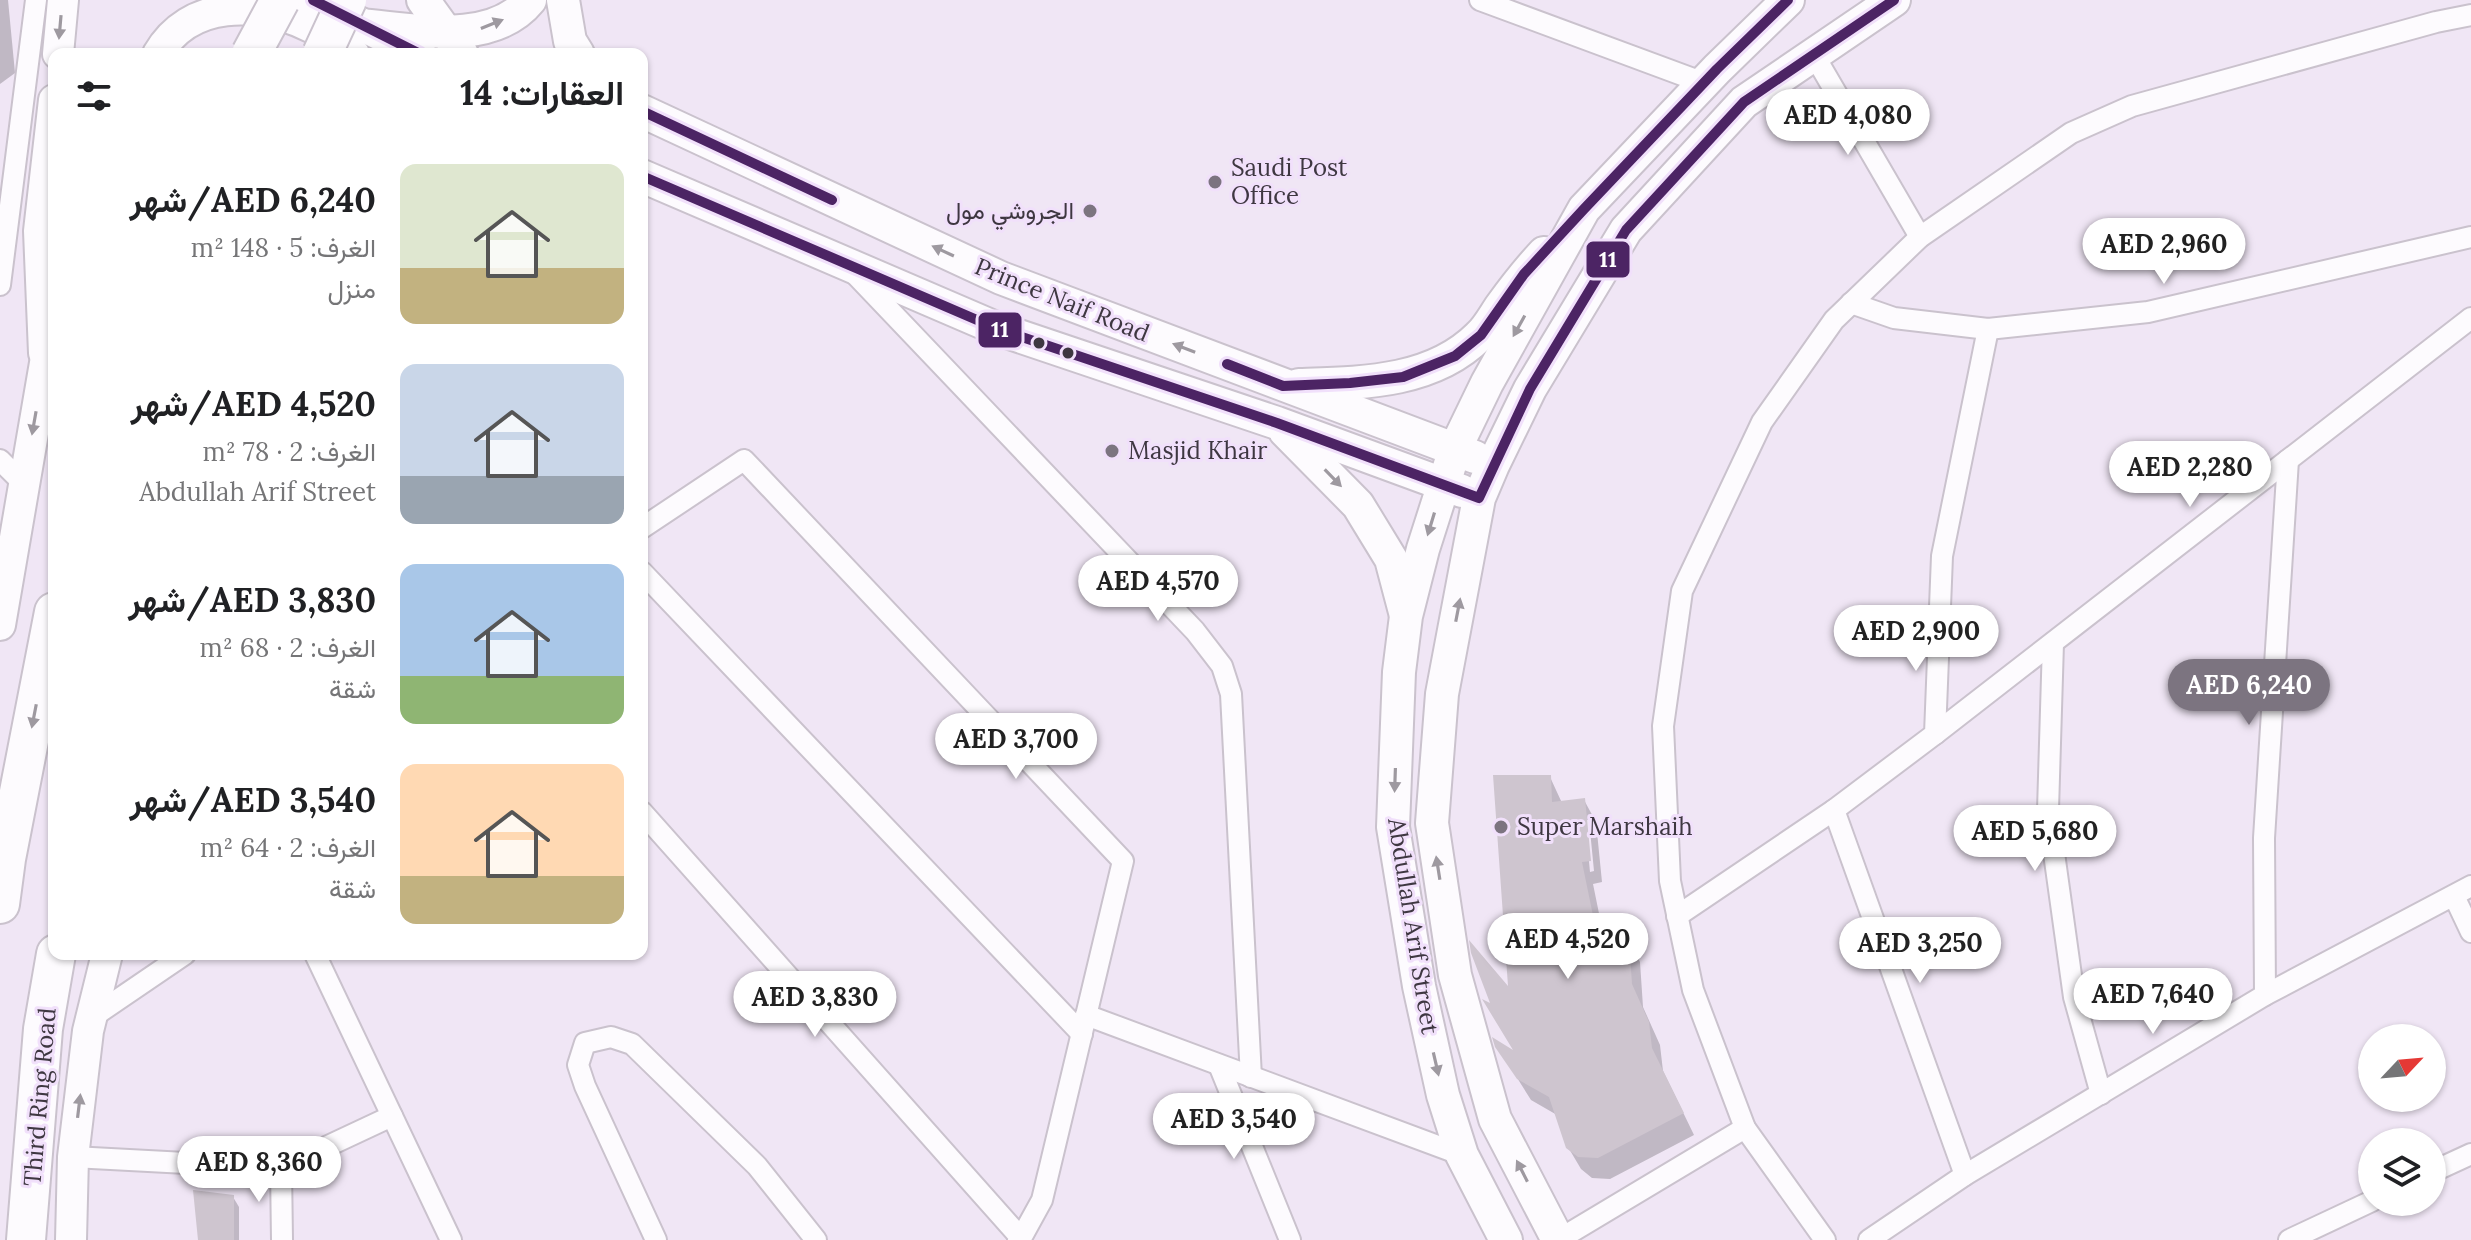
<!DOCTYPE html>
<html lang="ar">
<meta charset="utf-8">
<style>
:root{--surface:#fff;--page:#f6f6f6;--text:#202124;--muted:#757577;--accent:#7c7480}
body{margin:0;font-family:Lora,Vazirmatn,serif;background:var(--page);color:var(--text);direction:rtl;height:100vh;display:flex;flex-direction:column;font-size:30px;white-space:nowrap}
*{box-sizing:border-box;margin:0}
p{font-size:26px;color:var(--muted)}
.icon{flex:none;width:44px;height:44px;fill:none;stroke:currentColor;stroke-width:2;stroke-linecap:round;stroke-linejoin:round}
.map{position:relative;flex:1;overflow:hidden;direction:ltr}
.sheet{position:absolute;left:48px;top:48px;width:600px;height:912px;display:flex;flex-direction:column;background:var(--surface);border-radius:16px;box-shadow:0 2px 6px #0004;direction:rtl}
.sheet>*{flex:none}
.needle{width:52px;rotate:64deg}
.buttons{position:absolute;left:2358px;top:1024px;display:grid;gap:16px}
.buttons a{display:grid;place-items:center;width:88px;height:88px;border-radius:50%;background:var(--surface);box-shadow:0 2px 6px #0004;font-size:40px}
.price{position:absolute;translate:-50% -68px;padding:0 18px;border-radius:28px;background:#fff;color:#222;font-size:26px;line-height:52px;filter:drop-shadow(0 2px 4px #0008)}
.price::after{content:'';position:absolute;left:50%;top:48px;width:24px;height:18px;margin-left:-12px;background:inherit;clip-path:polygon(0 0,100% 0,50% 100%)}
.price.current{background:var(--accent);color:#fff}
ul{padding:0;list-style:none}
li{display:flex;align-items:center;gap:24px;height:200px;padding:0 24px}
li span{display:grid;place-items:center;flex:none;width:224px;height:160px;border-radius:16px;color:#555}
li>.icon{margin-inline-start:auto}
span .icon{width:96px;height:96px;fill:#fffc;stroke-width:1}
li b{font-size:34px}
h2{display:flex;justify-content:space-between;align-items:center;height:96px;padding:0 24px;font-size:34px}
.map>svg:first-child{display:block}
</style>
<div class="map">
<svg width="2471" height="1240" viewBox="0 0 2471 1240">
<rect width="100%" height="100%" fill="#f0e6f5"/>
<!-- shadow -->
<g fill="#0003" fill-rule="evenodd">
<polygon points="0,0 8,0 15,73 0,84"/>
<path d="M 1550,777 L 1562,803 L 1584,800 L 1596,822 L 1602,882 L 1593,884 L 1604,938 L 1628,940 L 1640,962 L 1643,1007 L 1660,1045 L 1663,1071 L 1694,1135 L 1610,1179 L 1592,1178 L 1581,1169 L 1568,1147 L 1557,1115 L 1531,1100 L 1497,1046 L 1518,1056 L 1511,992 ZM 1585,820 L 1589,820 L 1594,871 L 1590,872 Z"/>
<polygon points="233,1197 239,1207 239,1240 200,1240"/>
</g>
<!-- building -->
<g fill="#cec5cf">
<polygon points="1493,775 1551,775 1552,802 1585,798 1591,861 1582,862 1597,935 1629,938 1632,984 1649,1022 1652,1048 1684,1113 1598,1158 1578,1157 1566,1148 1549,1097 1517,1079 1495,1047 1492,1037 1513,1050 1482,999 1490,1003 1471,953 1469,940 1508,986"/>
<polygon points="193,1190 234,1195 234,1240 198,1240"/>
</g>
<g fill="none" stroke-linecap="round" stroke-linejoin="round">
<defs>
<g id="street">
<polyline points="1480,0 1704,83"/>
<polyline points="1814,55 1920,237"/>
<polyline points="856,275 1195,631 1222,666 1231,694 1251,1077"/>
<polyline points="0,285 36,0"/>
<polyline points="1851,303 1894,318 1988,329 2148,312 2471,237"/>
<polyline points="0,460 23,483"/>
<polyline points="642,528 744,460 1123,861 1042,1200 1020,1240"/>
<polyline points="642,572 1082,1034"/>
<polyline points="2053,643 2048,810 2074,997 2101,1094"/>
<polyline points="1935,734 2471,318"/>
<polyline points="1834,810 1965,1175"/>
<polyline points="642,812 1020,1237 1018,1240"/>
<polyline points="2454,896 2471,932"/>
<polyline points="1677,916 1834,810 1935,734 1942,556 1988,329"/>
<polyline points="315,954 451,1240"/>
<polyline points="2265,995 2264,838 2288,460"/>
<polyline points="1086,1015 1462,1155"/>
<polyline points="91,1018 185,954"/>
<polyline points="1219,1065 1290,1240"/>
<polyline points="73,1157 281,1168 392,1116"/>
<polyline points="281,1168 282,1240"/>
<polyline points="2432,1172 2471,1154"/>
<polyline points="656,1240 585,1086 578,1065 585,1043 611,1037 632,1044 757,1166 816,1240"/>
<polyline points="1558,1240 1745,1128"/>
<polyline points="1825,1240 1745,1128 1693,990 1670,881 1663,726 1682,591 1762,422 1834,320 1920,237 2071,133 2132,106 2436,22 2471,15"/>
<polyline points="1869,1240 1965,1175 2265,995 2471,886"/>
<polyline points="2289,1240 2372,1201"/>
</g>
<g id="secondary">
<polyline points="58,54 63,0"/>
<path d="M 158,54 C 189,0 257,0 313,28 C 327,36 343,42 354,54"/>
<polyline points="44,353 39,231 54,100"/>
<polyline points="0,625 45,363 54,331"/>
<polyline points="71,1240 73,1157 88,1031 107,954"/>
</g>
<g id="primary">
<polyline points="313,0 420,54"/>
<polyline points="423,0 462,54"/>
<polyline points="563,0 570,41 578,54"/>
<path d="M 360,25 C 412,29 492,47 530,0"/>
<polyline points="642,111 1001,278 1475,457"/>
<polyline points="642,176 998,329 1277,423 1462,491"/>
<path d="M 1299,385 C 1361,383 1432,383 1479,336 C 1488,328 1494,316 1501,306 C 1514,288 1528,270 1544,253"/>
<polyline points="1285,431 1358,505 1391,559 1405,612"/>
<polyline points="1506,1240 1462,1155 1443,1095 1419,986 1393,827 1399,672 1406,616 1423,549 1455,449 1487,383 1584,209 1717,69 1788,0"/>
<polyline points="1558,1240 1495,1119 1455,975 1432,823 1442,694 1479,498 1493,465 1530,389 1626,230 1744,102 1894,0"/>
</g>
<g id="highway">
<polyline points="0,904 6,859 54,612"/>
<polyline points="26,1240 43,1029 56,954"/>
</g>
</defs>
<!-- street casing -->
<use href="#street" stroke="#cac2cd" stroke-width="24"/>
<!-- secondary casing -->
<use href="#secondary" stroke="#cac2cd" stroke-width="34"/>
<!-- primary casing -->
<use href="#primary" stroke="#cac2cd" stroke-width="36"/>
<!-- highway casing -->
<use href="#highway" stroke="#cac2cd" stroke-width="42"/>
<!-- street -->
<use href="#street" stroke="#fdfbfe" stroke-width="20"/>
<!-- secondary -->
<use href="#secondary" stroke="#fdfbfe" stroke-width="30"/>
<!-- primary -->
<use href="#primary" stroke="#fdfbfe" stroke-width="32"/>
<!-- highway -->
<use href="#highway" stroke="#fdfbfe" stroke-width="38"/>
<defs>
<g id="highway-bridge">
<polyline points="251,54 280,0"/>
<polyline points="322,54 347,0"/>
</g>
</defs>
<!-- highway-bridge casing -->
<use href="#highway-bridge" stroke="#cac2cd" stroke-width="42" stroke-linecap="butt"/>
<!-- highway-bridge -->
<use href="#highway-bridge" stroke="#fdfbfe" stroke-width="38"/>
<defs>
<g id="bus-1">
<polyline points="313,0 420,54"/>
<polyline points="642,111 832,200"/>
<polyline points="642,176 998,329 1277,423 1479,498 1530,389 1626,230 1744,102 1894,0"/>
<polyline points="1227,364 1283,386 1350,383 1403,377 1455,356 1481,335 1524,274 1584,209 1717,69 1788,0"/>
</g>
</defs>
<!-- bus-1 casing -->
<use href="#bus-1" stroke="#f1e0fb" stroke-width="16"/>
<!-- bus-1 -->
<use href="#bus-1" stroke="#4c2464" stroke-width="10"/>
</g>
<!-- one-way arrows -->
<defs><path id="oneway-solid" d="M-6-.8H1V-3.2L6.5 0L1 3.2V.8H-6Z" transform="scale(2)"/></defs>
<g fill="#9e99a0">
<use href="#oneway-solid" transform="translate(492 24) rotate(-22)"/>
<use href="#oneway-solid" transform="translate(60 27) rotate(95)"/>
<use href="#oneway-solid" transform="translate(943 251) rotate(-155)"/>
<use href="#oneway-solid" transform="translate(1519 326) rotate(119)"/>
<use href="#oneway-solid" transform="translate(1184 348) rotate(-159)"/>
<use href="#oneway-solid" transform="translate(34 423) rotate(100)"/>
<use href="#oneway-solid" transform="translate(1333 478) rotate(46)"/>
<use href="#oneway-solid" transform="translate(1431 524) rotate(107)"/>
<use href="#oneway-solid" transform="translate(1458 610) rotate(-79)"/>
<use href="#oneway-solid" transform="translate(34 716) rotate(101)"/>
<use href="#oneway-solid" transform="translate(1395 780) rotate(92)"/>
<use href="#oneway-solid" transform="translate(1438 868) rotate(-99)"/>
<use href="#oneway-solid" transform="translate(1436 1064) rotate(77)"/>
<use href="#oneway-solid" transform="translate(79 1106) rotate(-83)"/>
<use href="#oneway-solid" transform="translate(1522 1171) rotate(-117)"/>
</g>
<!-- markers -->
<g fill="#7c7480" stroke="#f1e0fb" stroke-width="3">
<circle cx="1215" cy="182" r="8"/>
<circle cx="1090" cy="211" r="8"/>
<circle cx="1112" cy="451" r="8"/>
<circle cx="1501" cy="827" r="8"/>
</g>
<g fill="#3e3741" stroke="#f1e0fb" stroke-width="3">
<circle cx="1039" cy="343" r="7"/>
<circle cx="1068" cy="353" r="7"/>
</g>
<g text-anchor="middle" stroke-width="6" stroke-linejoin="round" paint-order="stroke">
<!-- poi labels -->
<g font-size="24" fill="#3e3741" stroke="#f1e0fb" text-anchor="start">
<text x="1231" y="176">Saudi Post<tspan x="1231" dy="28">Office</tspan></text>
<text x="1074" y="219" text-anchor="end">الجروشي مول</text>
<text x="1128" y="459">Masjid Khair</text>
<text x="1517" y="835">Super Marshaih</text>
</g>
<!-- street labels -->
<g font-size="24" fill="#3e3741" stroke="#f1e0fb">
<text transform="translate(1062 300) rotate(22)" y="8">Prince Naif Road</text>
<text transform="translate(1413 926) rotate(81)" y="8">Abdullah Arif Street</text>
<text transform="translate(40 1097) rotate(-85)" y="8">Third Ring Road</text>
</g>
</g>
<g stroke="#f1e0fb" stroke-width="3">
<rect x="1585" y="240" width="46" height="39" rx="8" fill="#4c2464"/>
<rect x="977" y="311" width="46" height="38" rx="8" fill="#4c2464"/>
</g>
<g font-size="22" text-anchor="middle" font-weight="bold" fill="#fff">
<text x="1608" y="267">11</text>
<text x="1000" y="337">11</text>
</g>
</svg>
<div class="buttons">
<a><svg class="needle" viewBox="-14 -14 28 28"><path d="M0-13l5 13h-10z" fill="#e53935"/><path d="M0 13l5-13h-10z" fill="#757577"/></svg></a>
<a><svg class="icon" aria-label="layers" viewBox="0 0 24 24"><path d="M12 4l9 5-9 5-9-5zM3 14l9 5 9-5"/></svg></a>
</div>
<b class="price" style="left:1848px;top:157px">AED 4,080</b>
<b class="price" style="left:2164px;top:286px">AED 2,960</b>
<b class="price" style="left:2190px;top:509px">AED 2,280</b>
<b class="price" style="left:1158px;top:623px">AED 4,570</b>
<b class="price" style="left:1916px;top:673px">AED 2,900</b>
<b class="price current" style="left:2249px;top:727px">AED 6,240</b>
<b class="price" style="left:1016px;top:781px">AED 3,700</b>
<b class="price" style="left:2035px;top:873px">AED 5,680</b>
<b class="price" style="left:1568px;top:981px">AED 4,520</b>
<b class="price" style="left:1920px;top:985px">AED 3,250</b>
<b class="price" style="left:2153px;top:1036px">AED 7,640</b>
<b class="price" style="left:815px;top:1039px">AED 3,830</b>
<b class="price" style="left:1234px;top:1161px">AED 3,540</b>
<b class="price" style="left:259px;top:1204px">AED 8,360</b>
<section class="sheet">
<h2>العقارات: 14<svg class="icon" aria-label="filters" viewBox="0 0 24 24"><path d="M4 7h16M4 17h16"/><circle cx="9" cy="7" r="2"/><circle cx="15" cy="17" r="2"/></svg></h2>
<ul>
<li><span style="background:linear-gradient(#dfe7d0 65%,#c2b280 0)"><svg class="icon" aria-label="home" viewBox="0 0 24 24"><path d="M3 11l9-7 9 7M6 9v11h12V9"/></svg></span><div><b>AED 6,240/شهر</b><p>الغرف: 5 · 148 m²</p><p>منزل</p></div></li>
<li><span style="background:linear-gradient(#c9d6e8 70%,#9aa5b1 0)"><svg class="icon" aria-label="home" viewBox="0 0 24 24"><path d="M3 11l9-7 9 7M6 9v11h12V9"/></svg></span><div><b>AED 4,520/شهر</b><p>الغرف: 2 · 78 m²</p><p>Abdullah Arif Street</p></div></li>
<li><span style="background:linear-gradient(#a9c7e8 70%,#8fb573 0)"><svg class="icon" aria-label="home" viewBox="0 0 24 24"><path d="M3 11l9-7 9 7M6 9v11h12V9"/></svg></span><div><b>AED 3,830/شهر</b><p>الغرف: 2 · 68 m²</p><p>شقة</p></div></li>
<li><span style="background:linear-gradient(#ffd9b3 70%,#c2b280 0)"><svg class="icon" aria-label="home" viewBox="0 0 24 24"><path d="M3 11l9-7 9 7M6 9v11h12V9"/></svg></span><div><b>AED 3,540/شهر</b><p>الغرف: 2 · 64 m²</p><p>شقة</p></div></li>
</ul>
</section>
</div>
